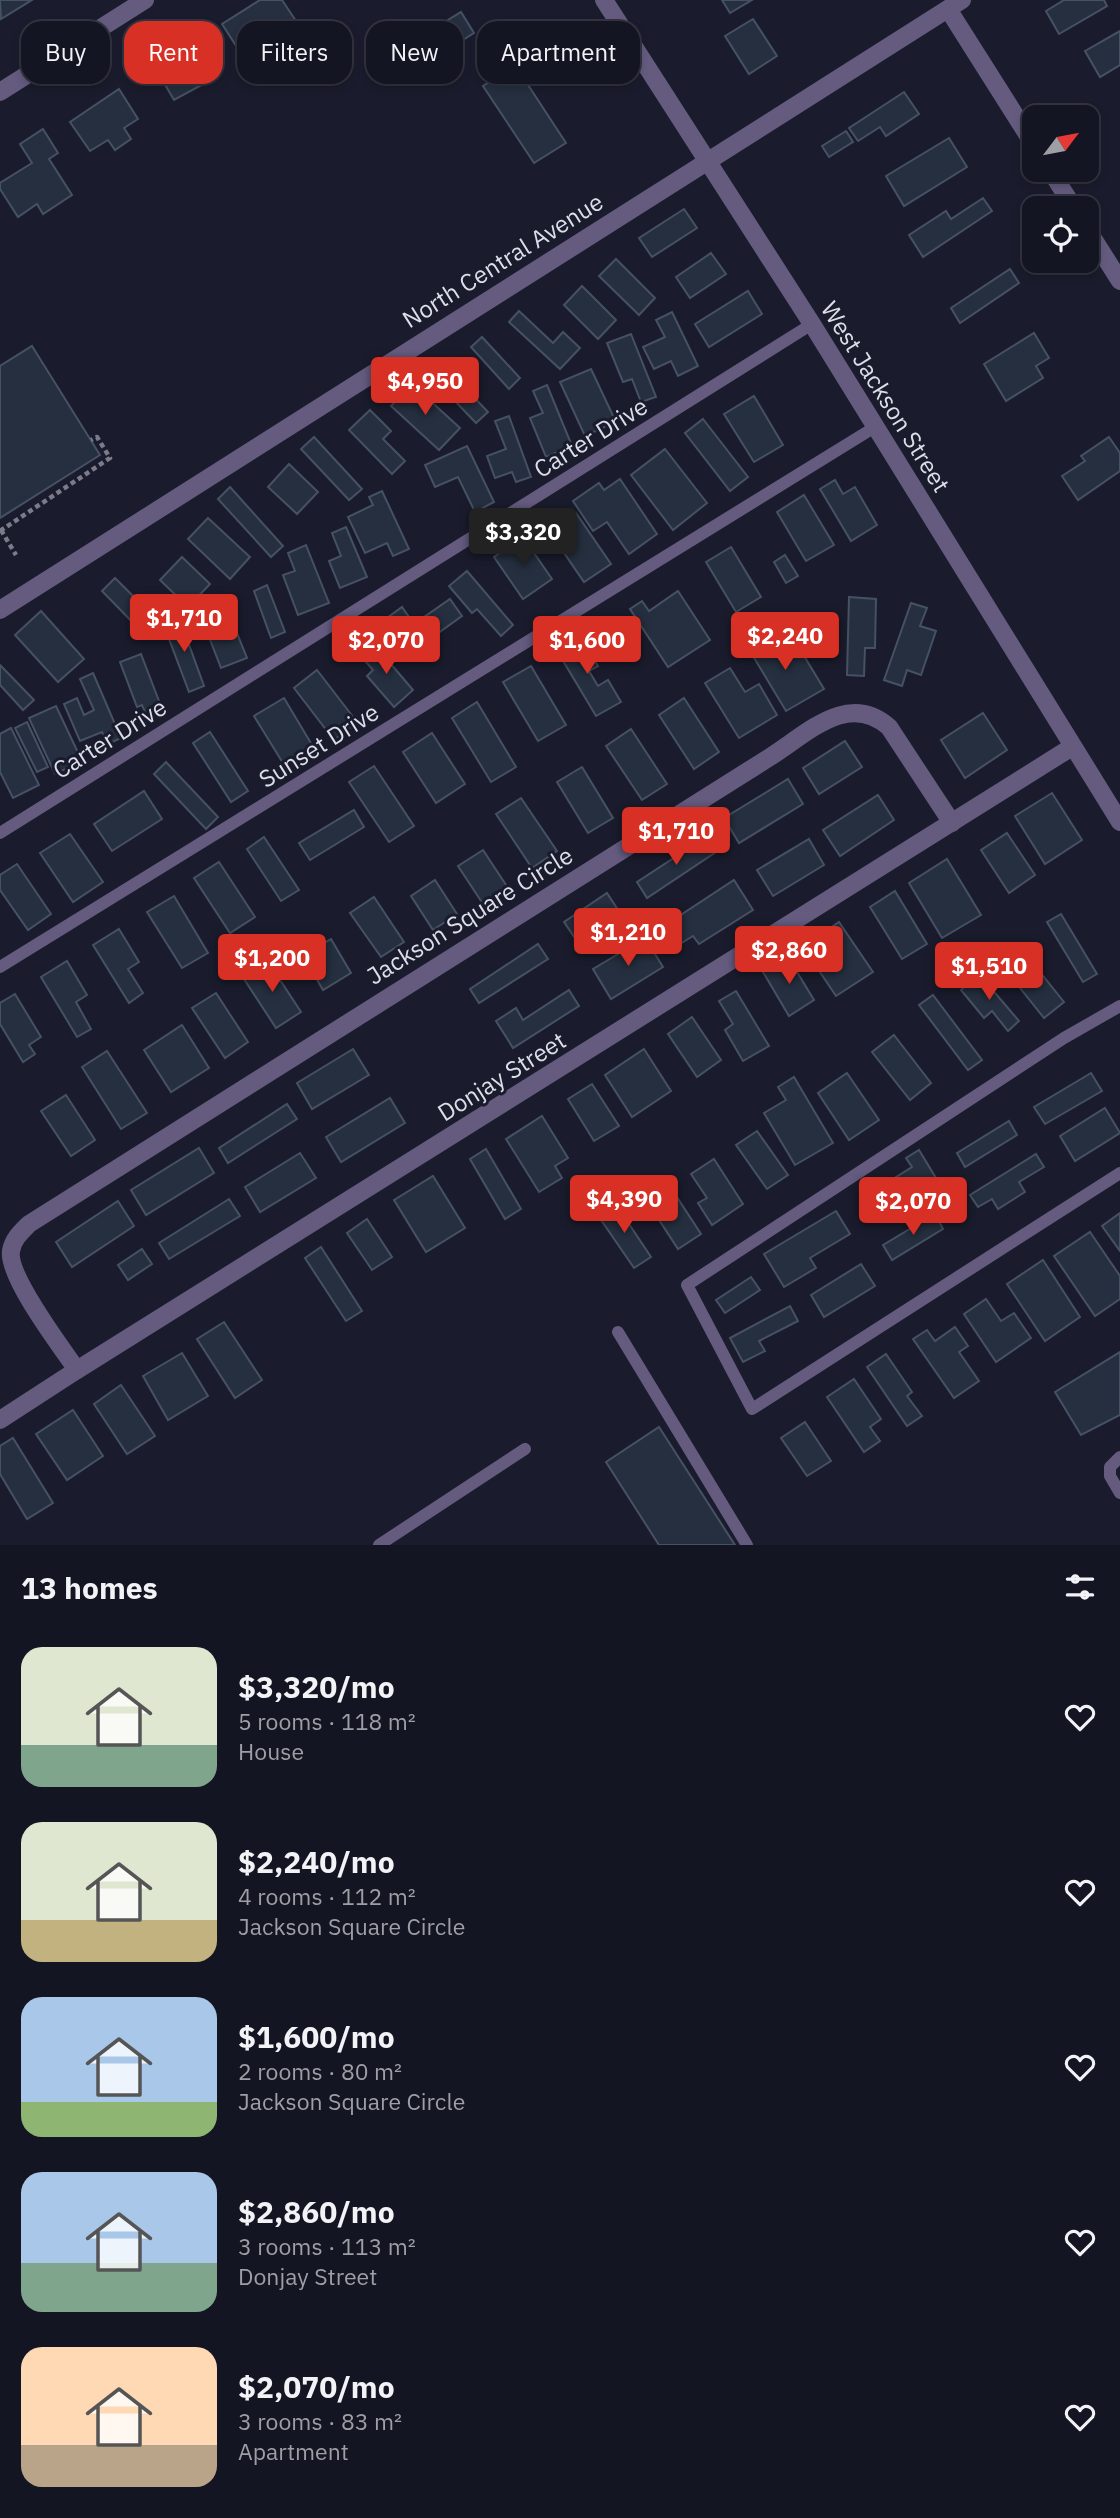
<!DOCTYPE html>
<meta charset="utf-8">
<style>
:root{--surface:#141522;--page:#1d1e2a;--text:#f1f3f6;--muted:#9d9fa5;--line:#333440;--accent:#d93025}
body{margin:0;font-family:"IBM Plex Sans",sans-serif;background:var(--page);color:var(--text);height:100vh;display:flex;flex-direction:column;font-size:26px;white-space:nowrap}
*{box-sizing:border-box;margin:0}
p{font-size:23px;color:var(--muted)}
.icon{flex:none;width:38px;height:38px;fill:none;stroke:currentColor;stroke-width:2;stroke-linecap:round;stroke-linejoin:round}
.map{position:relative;height:1545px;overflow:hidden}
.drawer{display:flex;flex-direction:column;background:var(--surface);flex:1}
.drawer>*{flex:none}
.guide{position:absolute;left:21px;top:21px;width:700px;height:63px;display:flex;gap:14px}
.needle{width:46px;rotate:58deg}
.tools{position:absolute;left:1022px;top:105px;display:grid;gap:14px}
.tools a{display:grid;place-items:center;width:77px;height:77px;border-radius:14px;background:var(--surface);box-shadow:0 4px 10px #0003,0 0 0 2px var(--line);font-size:35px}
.price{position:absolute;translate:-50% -60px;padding:0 16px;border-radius:7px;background:var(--accent);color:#fff;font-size:23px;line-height:46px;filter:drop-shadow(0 2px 4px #0008)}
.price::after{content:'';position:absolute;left:50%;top:42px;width:21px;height:16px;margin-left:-10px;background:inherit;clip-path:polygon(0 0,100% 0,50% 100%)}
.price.current{background:#222;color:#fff}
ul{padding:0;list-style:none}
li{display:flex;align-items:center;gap:21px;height:175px;padding:0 21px}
li span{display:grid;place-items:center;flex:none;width:196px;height:140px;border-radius:21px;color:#555}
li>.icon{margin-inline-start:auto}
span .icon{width:84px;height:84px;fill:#fffc;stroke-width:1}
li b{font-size:30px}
h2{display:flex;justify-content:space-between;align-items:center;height:84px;padding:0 21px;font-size:30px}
.tag{padding:0 24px;border-radius:21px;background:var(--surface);box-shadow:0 4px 10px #0003,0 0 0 2px var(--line);font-size:24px;line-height:63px}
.tag.current{background:var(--accent);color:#fff}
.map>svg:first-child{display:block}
</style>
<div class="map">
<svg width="1120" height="1545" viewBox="0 0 1120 1545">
<rect width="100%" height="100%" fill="#1a1c2d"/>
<!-- building -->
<g fill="#252f3f" stroke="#465163" stroke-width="2">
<polygon points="0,0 32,0 1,19"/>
<polygon points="260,0 282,0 308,39 284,54 272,35 242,55 222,24"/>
<polygon points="722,0 752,0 730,13"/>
<polygon points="1064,0 1104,0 1107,6 1059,34 1046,11"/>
<polygon points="461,12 474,33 445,51 432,30"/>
<polygon points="753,19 777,56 749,74 725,36"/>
<polygon points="1120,31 1120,65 1100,77 1085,51"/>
<polygon points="200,37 213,59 198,67 207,82 174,100 153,64"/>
<polygon points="515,65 566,143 534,163 483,86"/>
<polygon points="119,89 138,119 124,128 131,139 115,150 108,140 90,151 70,122"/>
<polygon points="904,92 919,114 886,136 880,127 858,141 849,128"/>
<polygon points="43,129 58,153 49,159 72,195 43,214 37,204 18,217 0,189 0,183 32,163 20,144"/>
<polygon points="846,131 853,142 829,157 822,146"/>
<polygon points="949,138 967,167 904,206 886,176"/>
<polygon points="983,198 992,211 923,257 909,235 946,211 951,219"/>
<polygon points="684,209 697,228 652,257 639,238"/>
<polygon points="711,253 726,274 690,298 676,277"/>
<polygon points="616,259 655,298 639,315 599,276"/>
<polygon points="1010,269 1019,283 960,323 951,308"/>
<polygon points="582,286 616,320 598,339 564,305"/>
<polygon points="748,291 762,314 709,347 695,324"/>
<polygon points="519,311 553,343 563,332 580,348 560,369 509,322"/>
<polygon points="672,312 698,366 678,376 671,361 654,369 643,347 665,337 656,320"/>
<polygon points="1034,333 1049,358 1036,366 1043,378 1006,401 984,364"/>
<polygon points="631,334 656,397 641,402 632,379 623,382 607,343"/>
<polygon points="482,337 520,378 509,389 471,347"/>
<polygon points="32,346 100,455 0,518 0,366"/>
<polygon points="452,358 475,383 467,390 488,412 476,423 432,377"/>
<polygon points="591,369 616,422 585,436 560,382"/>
<polygon points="412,384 460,428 439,450 391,406"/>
<polygon points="547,385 572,446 546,457 530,418 543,413 533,391"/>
<polygon points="754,396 783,445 754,462 724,414"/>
<polygon points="370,410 391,431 383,439 405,461 392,474 349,430"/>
<polygon points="509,416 531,477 516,482 512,472 495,478 487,456 506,449 495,421"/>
<polygon points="703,419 748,477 730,491 685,433"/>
<polygon points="314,437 362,489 349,500 301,449"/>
<polygon points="1109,437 1120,453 1120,471 1078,500 1062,476 1085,461 1081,456"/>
<polygon points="467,446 494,502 475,512 458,477 435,487 425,465"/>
<polygon points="665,449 707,503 673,530 631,475"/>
<polygon points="289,464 318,492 297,514 268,487"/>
<polygon points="620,479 657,534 629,554 607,522 593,531 573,501 599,483 604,490"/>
<polygon points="835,480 843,494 855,487 877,525 851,541 820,489"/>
<polygon points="230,487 283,546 271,557 218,499"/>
<polygon points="382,491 409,549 393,556 387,543 365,553 348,517 373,505 369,497"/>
<polygon points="804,495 834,545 806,561 777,512"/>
<polygon points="576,513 611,564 584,582 549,531"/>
<polygon points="208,518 250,557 230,579 188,539"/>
<polygon points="346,527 367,577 340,588 329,561 341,556 332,533"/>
<polygon points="523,537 552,579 523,599 494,557"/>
<polygon points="306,545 329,603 298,615 283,575 295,571 288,553"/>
<polygon points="731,547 761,597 736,612 706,562"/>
<polygon points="785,555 798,576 786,583 774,562"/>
<polygon points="182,557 210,584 188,607 160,580"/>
<polygon points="467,571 513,625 501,636 477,609 472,613 449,586"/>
<polygon points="115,578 154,617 141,631 102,591"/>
<polygon points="267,585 285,632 271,638 254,591"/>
<polygon points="678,591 710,640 668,667 630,609 642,601 649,611"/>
<polygon points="222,596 247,658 221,668 197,606"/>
<polygon points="849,597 876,599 875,648 865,648 864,676 847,675"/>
<polygon points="450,599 462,616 402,659 391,643 400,636 387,618 402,607 414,624"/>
<polygon points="911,603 927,608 920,626 936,631 921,675 907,670 902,686 884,680"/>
<polygon points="41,611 84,659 58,682 15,635"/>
<polygon points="179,617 204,686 189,692 163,623"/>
<polygon points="772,632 788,659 801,651 824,689 786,711 747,646"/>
<polygon points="580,635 598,666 589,671 598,686 608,680 621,702 596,716 556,649"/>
<polygon points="373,643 413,690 394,707 367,676 373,670 359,654"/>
<polygon points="141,654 164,714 148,719 142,705 137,707 120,662"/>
<polygon points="0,665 34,700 23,710 0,685"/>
<polygon points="531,666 566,725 538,741 503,682"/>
<polygon points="730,668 745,692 759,684 777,715 739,738 705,683"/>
<polygon points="317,670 357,722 334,740 294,688"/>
<polygon points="93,673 121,738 108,744 102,732 80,741 64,704 77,698 84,715 94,710 80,679"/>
<polygon points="284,698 315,750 286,768 254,716"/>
<polygon points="684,698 719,752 694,769 659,715"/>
<polygon points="477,702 516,767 491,782 452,718"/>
<polygon points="56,706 82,761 55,774 29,718"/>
<polygon points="983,713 1007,750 965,778 941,740"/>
<polygon points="27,722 48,767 37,772 15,728"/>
<polygon points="11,728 39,785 13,798 0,772 0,734"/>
<polygon points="631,729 667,784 642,800 606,746"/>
<polygon points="210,732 248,791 231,802 193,743"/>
<polygon points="432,733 465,784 436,803 403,752"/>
<polygon points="845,741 862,767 819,794 803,768"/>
<polygon points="166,762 218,817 206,829 154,774"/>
<polygon points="374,766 414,826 389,842 349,782"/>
<polygon points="582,767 613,818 588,833 557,782"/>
<polygon points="788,779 803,804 739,843 724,818"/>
<polygon points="144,791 162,819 112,851 94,824"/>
<polygon points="1052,793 1082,840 1045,864 1015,816"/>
<polygon points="878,795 894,820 840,856 823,830"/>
<polygon points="521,798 557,851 532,868 496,814"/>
<polygon points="354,810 364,827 310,860 299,843"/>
<polygon points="1007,833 1035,875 1009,893 981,850"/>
<polygon points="70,834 103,882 73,902 40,853"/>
<polygon points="264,837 299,890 281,901 247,849"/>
<polygon points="706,837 716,852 647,898 637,882"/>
<polygon points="809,839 824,865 773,896 757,870"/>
<polygon points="483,850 508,888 483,904 458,866"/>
<polygon points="947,859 981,915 942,938 909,883"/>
<polygon points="219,862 255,917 230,933 194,878"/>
<polygon points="17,864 51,914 28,930 0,890 0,875"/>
<polygon points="435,880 457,914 433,930 411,896"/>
<polygon points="734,880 753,910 699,944 693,936 680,944 667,924"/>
<polygon points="895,891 927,944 902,959 870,907"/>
<polygon points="607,893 624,919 581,947 564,922"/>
<polygon points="174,896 208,953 182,968 147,912"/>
<polygon points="374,897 404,942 381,957 350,913"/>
<polygon points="1061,914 1097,974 1083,982 1047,922"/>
<polygon points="839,922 873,972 836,996 803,947"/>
<polygon points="119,929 139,962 128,969 143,993 129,1003 93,945"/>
<polygon points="645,938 663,967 611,999 593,969"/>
<polygon points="331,939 351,973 323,990 303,955"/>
<polygon points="538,944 548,959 479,1003 470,989"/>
<polygon points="788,957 814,1000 789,1016 763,972"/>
<polygon points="1028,957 1064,1002 1044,1018 1008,973"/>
<polygon points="267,960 301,1012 276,1028 242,976"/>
<polygon points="67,961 87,995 76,1002 91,1029 77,1037 41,977"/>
<polygon points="979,974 1019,1021 1008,1031 992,1011 984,1018 961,990"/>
<polygon points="569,990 579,1006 513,1048 496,1021 516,1008 523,1020"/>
<polygon points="736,991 769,1046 743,1061 725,1030 733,1024 719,1001"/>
<polygon points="216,993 248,1042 225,1058 192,1008"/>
<polygon points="15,994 41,1037 29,1045 35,1054 23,1062 0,1024 0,1003"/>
<polygon points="933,995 982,1060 968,1070 919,1005"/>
<polygon points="692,1017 721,1060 697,1077 668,1034"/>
<polygon points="182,1025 209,1068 171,1092 144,1050"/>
<polygon points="894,1035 931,1083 910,1100 872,1052"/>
<polygon points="353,1049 369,1075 312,1109 297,1083"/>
<polygon points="644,1049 671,1091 632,1117 605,1075"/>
<polygon points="107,1051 147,1113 121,1129 82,1067"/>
<polygon points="847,1073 879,1120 849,1140 818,1093"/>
<polygon points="1091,1073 1102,1091 1045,1124 1034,1107"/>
<polygon points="794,1077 833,1143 795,1165 764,1113 786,1100 778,1087"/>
<polygon points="592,1084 619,1126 594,1141 568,1099"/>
<polygon points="66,1095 95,1140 71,1156 41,1111"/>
<polygon points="390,1098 405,1123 341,1162 326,1137"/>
<polygon points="287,1104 297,1119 228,1163 219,1148"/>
<polygon points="1105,1108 1120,1133 1075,1161 1060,1136"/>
<polygon points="542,1116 568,1158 555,1166 562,1178 539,1192 506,1139"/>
<polygon points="1009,1121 1017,1135 965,1167 957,1153"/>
<polygon points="757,1131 788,1175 767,1189 736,1145"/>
<polygon points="199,1148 214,1173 146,1215 131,1190"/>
<polygon points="486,1149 521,1209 505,1219 470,1159"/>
<polygon points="919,1150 939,1183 883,1216 869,1194 912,1167 906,1158"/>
<polygon points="300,1153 316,1178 260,1212 245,1187"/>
<polygon points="1036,1154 1044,1167 1019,1182 1025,1192 998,1209 992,1199 978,1207 970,1195"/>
<polygon points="714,1159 743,1204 712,1225 698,1203 707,1198 691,1174"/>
<polygon points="433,1176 465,1228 426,1252 394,1200"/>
<polygon points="671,1188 701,1234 678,1249 648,1203"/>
<polygon points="229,1199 240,1216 169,1259 159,1243"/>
<polygon points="118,1201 134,1226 72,1267 56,1242"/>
<polygon points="615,1203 651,1257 634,1268 597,1214"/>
<polygon points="836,1211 850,1234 810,1258 816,1268 784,1287 764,1254"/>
<polygon points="1120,1213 1120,1251 1102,1226"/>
<polygon points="935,1214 943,1229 892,1260 883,1245"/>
<polygon points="367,1219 392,1257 372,1270 347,1233"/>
<polygon points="1090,1232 1120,1276 1120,1299 1095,1316 1054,1256"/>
<polygon points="321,1247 362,1311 346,1321 305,1258"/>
<polygon points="142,1249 152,1264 128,1280 118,1265"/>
<polygon points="1043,1260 1080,1317 1045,1341 1007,1284"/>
<polygon points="861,1264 875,1286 824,1317 811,1295"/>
<polygon points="751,1277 760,1290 725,1313 716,1300"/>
<polygon points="986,1299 1001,1321 1014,1313 1031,1338 996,1362 964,1314"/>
<polygon points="790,1306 798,1321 759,1341 765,1351 743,1362 730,1338"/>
<polygon points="224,1322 262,1380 235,1398 197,1339"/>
<polygon points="955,1327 968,1346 959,1352 979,1381 954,1398 913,1339 927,1330 935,1341"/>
<polygon points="1120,1352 1120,1415 1081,1435 1055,1392"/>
<polygon points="182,1353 208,1396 168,1420 143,1376"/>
<polygon points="886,1354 912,1392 907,1396 922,1416 907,1426 867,1367"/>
<polygon points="854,1379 881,1419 870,1427 880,1441 864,1452 827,1397"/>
<polygon points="121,1385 155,1436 127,1454 94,1404"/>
<polygon points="73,1410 103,1456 67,1480 36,1434"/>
<polygon points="805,1422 831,1461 807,1476 781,1438"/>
<polygon points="659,1427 735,1545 659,1545 606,1462"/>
<polygon points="13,1438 53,1503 27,1519 0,1474 0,1446"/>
</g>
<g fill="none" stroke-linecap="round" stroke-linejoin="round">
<!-- path -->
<g stroke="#7a7c8a" stroke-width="4.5" stroke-dasharray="5 3.5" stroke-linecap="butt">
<polyline points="1,530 16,555"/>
<polyline points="0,531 110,458 97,437 91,440"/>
</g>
<!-- lane -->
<g stroke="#645b7f" stroke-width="12">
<polyline points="0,833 812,324"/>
<polyline points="0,967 875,427"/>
<polyline points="1120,1006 1064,1038 687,1285 752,1409 1120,1173"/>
<polyline points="618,1332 747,1545"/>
<polyline points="1120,1457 1110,1467 1110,1476 1120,1493"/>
<polyline points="379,1545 525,1449"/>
</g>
<!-- street -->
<g stroke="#645b7f" stroke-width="18">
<polyline points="604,0 812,324 1120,822"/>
<polyline points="948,9 1034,145"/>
<polyline points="0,92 145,0"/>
<polyline points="1050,170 1074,208"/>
<polyline points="1087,229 1120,281"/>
<polyline points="0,610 962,0"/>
<polyline points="77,1370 1072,747"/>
<path d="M 0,1420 L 77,1370 C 61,1347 7,1276 11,1251 C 13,1239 21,1232 29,1224 L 770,757 C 808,733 848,691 889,727 L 952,823"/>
</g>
</g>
<g text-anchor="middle" stroke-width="6" stroke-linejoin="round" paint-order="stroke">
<!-- street labels -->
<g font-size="24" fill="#dcdeea" stroke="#1a1c2d">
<text transform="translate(503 261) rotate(-32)" y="8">North Central Avenue</text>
<text transform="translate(885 397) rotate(58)" y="8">West Jackson Street</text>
<text transform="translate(591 438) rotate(-32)" y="8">Carter Drive</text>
<text transform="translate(110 739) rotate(-32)" y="8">Carter Drive</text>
<text transform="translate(319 746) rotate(-32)" y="8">Sunset Drive</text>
<text transform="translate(470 916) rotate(-32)" y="8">Jackson Square Circle</text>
<text transform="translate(502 1077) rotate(-32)" y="8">Donjay Street</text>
</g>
</g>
</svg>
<div class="tools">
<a><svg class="needle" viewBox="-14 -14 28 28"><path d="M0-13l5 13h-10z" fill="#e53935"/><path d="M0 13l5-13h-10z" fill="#9d9fa5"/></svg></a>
<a><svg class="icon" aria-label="locate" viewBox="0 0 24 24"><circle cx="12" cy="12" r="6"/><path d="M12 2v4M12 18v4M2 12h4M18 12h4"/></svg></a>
</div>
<b class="price" style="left:425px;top:417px">$4,950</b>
<b class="price current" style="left:523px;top:568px">$3,320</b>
<b class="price" style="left:184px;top:654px">$1,710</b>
<b class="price" style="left:785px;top:672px">$2,240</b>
<b class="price" style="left:386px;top:676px">$2,070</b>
<b class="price" style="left:587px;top:676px">$1,600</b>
<b class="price" style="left:676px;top:867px">$1,710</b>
<b class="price" style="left:628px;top:968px">$1,210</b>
<b class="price" style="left:789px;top:986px">$2,860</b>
<b class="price" style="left:272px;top:994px">$1,200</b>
<b class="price" style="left:989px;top:1002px">$1,510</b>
<b class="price" style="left:624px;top:1235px">$4,390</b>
<b class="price" style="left:913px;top:1237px">$2,070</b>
<div class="guide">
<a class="tag">Buy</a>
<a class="tag current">Rent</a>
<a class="tag">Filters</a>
<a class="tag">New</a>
<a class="tag">Apartment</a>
</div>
</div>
<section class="drawer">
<h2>13 homes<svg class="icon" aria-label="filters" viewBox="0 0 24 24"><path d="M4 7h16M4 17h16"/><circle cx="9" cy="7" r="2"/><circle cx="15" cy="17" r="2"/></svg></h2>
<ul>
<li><span style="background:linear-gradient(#dfe7d0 70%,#7fa58c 0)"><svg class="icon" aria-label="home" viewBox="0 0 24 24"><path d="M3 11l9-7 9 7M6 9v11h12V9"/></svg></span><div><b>$3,320/mo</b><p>5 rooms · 118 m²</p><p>House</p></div><svg class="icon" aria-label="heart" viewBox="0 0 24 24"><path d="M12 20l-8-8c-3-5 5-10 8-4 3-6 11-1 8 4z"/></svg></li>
<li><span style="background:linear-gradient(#dfe7d0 70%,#c2b280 0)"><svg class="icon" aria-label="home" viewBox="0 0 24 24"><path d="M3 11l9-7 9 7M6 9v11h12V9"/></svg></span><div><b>$2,240/mo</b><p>4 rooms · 112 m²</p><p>Jackson Square Circle</p></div><svg class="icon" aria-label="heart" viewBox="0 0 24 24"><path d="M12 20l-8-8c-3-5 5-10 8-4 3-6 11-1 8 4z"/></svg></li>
<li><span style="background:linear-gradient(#a9c7e8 75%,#8fb573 0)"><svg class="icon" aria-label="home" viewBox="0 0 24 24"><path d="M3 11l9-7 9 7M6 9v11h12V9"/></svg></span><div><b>$1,600/mo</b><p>2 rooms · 80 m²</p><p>Jackson Square Circle</p></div><svg class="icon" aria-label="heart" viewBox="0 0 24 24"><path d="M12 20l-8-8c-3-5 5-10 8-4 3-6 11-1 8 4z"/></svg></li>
<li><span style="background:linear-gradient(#a9c7e8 65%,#7fa58c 0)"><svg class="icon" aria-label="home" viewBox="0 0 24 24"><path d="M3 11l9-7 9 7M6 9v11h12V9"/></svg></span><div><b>$2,860/mo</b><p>3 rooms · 113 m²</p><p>Donjay Street</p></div><svg class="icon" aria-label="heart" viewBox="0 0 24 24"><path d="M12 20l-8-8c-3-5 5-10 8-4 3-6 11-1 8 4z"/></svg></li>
<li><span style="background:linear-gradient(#ffd9b3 70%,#b9a48a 0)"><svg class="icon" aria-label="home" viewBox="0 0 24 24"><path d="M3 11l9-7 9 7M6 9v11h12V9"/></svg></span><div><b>$2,070/mo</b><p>3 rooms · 83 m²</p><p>Apartment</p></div><svg class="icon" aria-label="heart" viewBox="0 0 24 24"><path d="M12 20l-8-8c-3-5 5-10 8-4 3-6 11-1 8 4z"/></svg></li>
</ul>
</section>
